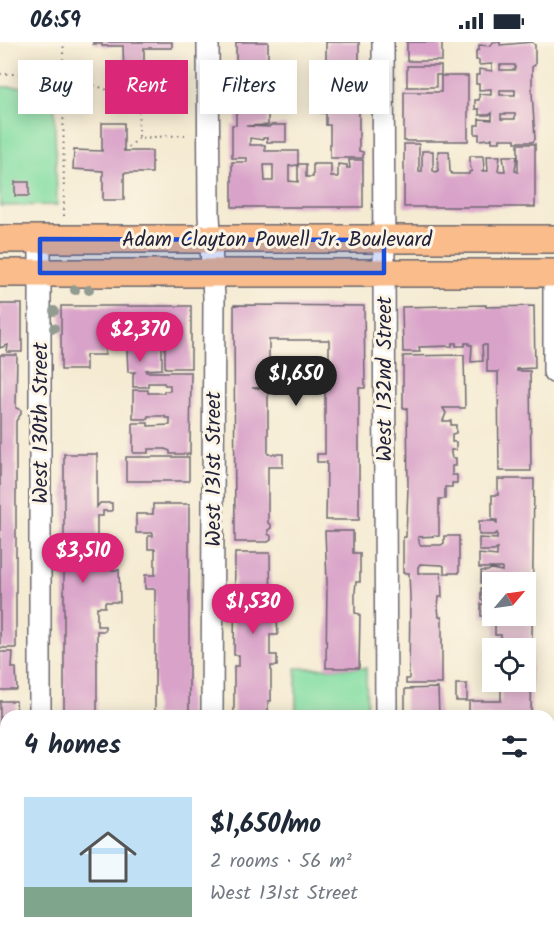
<!DOCTYPE html>
<meta charset="utf-8">
<style>
:root{--surface:#fff;--page:#f2f2f3;--text:#1f2937;--muted:#747a83;--line:#e0e1e3;--accent:#db2777}
body{margin:0;font-family:Kalam,sans-serif;background:var(--page);color:var(--text);height:100vh;display:flex;flex-direction:column;font-size:22px;white-space:nowrap}
*{box-sizing:border-box;margin:0}
p{font-size:20px;color:var(--muted)}
.icon{flex:none;width:33px;height:33px;fill:none;stroke:currentColor;stroke-width:2;stroke-linecap:round;stroke-linejoin:round}
.map{position:relative;flex:1;overflow:hidden}
.details{position:absolute;left:0px;top:668px;width:555px;height:236px;display:flex;flex-direction:column;background:var(--surface);border-radius:18px 18px 0 0;box-shadow:0 3px 15px #0003}
.details>*{flex:none}
.banner{position:absolute;left:18px;top:18px;width:519px;height:54px;display:flex;gap:12px}
.needle{width:39px;rotate:61deg}
.tools{position:absolute;left:482px;top:530px;display:grid;gap:12px}
.tools a{display:grid;place-items:center;width:54px;height:54px;border-radius:0px;background:var(--surface);box-shadow:0 3px 15px #0003;font-size:30px}
.price{position:absolute;translate:-50% -51px;padding:0 14px;border-radius:21px;background:var(--accent);color:#fff;font-size:20px;line-height:39px;filter:drop-shadow(0 2px 3px #0008)}
.price::after{content:'';position:absolute;left:50%;top:36px;width:18px;height:14px;margin-left:-9px;background:inherit;clip-path:polygon(0 0,100% 0,50% 100%)}
.price.selected{background:#222;color:#fff}
ul{padding:0;list-style:none}
li{display:flex;align-items:center;gap:18px;height:150px;padding:0 24px}
li+li{border-top:2px solid var(--line)}
li span{display:grid;place-items:center;flex:none;width:168px;height:120px;border-radius:0px;color:#555}
li>.icon{margin-inline-start:auto}
span .icon{width:72px;height:72px;fill:#fffc;stroke-width:1}
li b{font-size:26px}
h2{display:flex;justify-content:space-between;align-items:center;height:72px;padding:0 24px;font-size:26px}
.pill{padding:0 21px;border-radius:0px;background:var(--surface);box-shadow:0 3px 15px #0003;font-size:21px;line-height:54px}
.pill.selected{background:var(--accent);color:#fff}
.status{display:flex;justify-content:space-between;align-items:center;height:42px;padding:0 30px;background:var(--surface);direction:ltr}
.status svg{height:16px;fill:currentColor}
.map>svg:first-child{display:block}
</style>
<div class="status"><b>06:59</b><svg viewBox="0 0 49 12"><path d="M0 12V9h3v3zM5 12V6h3v6zM10 12V3h3v9zM15 12V0h3v12zM26 1h20v11H26zM47 4h2v5h-2z"/></svg></div>
<div class="map">
<svg width="554" height="902" viewBox="0 0 554 902">
<rect width="100%" height="100%" fill="#fcf5e5"/>
<filter id="ink" filterUnits="userSpaceOnUse"><feTurbulence type="fractalNoise" baseFrequency=".0167" numOctaves="2"/><feDisplacementMap in="SourceGraphic" scale="12" xChannelSelector="R" yChannelSelector="G"/><feConvolveMatrix kernelMatrix="1 2 1 2 8 2 1 2 1" color-interpolation-filters="sRGB"/></filter>
<filter id="wash" filterUnits="userSpaceOnUse"><feTurbulence type="fractalNoise" baseFrequency=".008" numOctaves="4" result="noise"/><feDisplacementMap in="SourceGraphic" scale="24" xChannelSelector="R" yChannelSelector="G"/><feGaussianBlur stdDeviation="1.35" result="paint"/><feColorMatrix in="noise" values="0 0 0 0 0 0 0 0 0 0 0 0 0 0 0 0 0 1.4 0 .05"/><feComposite in="paint" operator="in"/></filter>
<g filter="url(#wash)">
<rect width="100%" height="100%" fill="#f5ebd3"/>
<!-- green -->
<g fill="#85dea4" stroke="#548070" stroke-width="1.5">
<polygon points="54,44 57,163 0,164 0,45"/>
<polygon points="296,626 366,626 367,673 296,673"/>
</g>
<g id="blocks">
<!-- building -->
<g fill="#d9a3c9" fill-rule="evenodd">
<polygon points="93,0 172,0 172,6 144,6 144,34 124,34 123,4 102,4 102,2 93,2"/>
<path d="M 236,0 L 268,0 L 268,83 L 246,84 L 269,85 L 271,83 L 286,83 L 286,100 L 267,100 L 267,96 L 263,96 L 263,98 L 250,96 L 250,103 L 265,103 L 265,109 L 298,109 L 298,122 L 306,122 L 306,135 L 313,135 L 313,122 L 331,122 L 331,135 L 338,135 L 338,122 L 347,123 L 347,126 L 350,126 L 349,118 L 363,118 L 363,165 L 232,165 L 232,120 L 247,120 L 247,116 L 232,116 L 232,83 L 236,83 ZM 264,123 L 273,123 L 273,139 L 265,139 ZM 298,123 L 298,140 L 289,139 L 289,124 Z"/>
<polygon points="326,0 359,0 359,109 363,110 363,116 330,116 330,83 326,83 326,71 321,71 321,60 326,60"/>
<rect x="407" y="0" width="35" height="19"/>
<path d="M 493,0 L 500,0 L 500,3 L 532,0 L 535,3 L 535,23 L 532,25 L 532,50 L 535,97 L 533,100 L 515,100 L 515,97 L 500,97 L 500,100 L 492,100 L 492,96 L 490,97 L 479,98 L 479,92 L 475,92 L 475,83 L 479,83 L 479,77 L 492,78 L 492,71 L 489,73 L 479,73 L 479,67 L 475,67 L 475,58 L 479,58 L 479,52 L 491,53 L 491,47 L 479,48 L 479,42 L 476,42 L 476,33 L 479,33 L 479,27 L 492,29 L 492,22 L 479,23 L 479,18 L 476,18 L 476,9 L 479,8 L 479,3 L 491,4 ZM 500,23 L 515,23 L 515,28 L 500,28 ZM 500,48 L 515,48 L 515,53 L 500,53 ZM 501,72 L 515,72 L 515,77 L 501,77 Z"/>
<polygon points="407,24 441,24 441,33 436,33 436,45 407,45"/>
<polygon points="441,34 468,34 468,99 404,99 404,50 441,50"/>
<polygon points="102,81 124,81 124,109 152,109 152,131 124,131 124,158 103,158 103,129 73,127 74,108 102,109"/>
<polygon points="404,102 419,102 419,130 422,129 422,109 433,109 433,129 436,130 438,129 438,109 449,109 450,129 452,132 469,132 469,130 472,129 470,125 470,114 483,114 484,127 482,129 488,129 487,114 500,114 498,129 505,129 503,114 517,114 515,129 518,130 518,102 535,102 535,165 404,165"/>
<rect x="15" y="140" width="14" height="14"/>
<polygon points="0,262 22,262 22,310 7,310 8,303 0,306"/>
<polygon points="234,263 364,264 365,346 359,346 359,478 326,478 327,420 317,420 317,412 325,412 325,347 329,347 329,298 269,298 269,345 252,346 268,347 268,412 283,412 283,425 268,425 268,481 271,483 271,486 268,488 268,492 271,494 271,498 268,500 235,500"/>
<polygon points="486,263 486,265 534,264 535,326 517,327 517,329 530,329 531,429 499,429 498,330 487,330 487,303 482,303 483,319 471,320 472,303 469,303 469,301 465,301 465,304 456,304 456,301 452,301 452,304 419,305 420,310 403,310 402,265"/>
<polygon points="61,264 191,264 191,326 165,326 165,281 162,281 162,327 146,328 146,330 191,330 190,412 170,412 170,409 165,407 148,407 148,411 133,411 133,381 148,381 148,384 170,383 170,376 165,376 165,374 148,374 148,377 133,377 133,348 148,348 148,351 164,351 164,349 170,349 170,343 165,343 164,341 148,341 148,345 133,345 133,332 135,330 128,330 126,287 126,299 105,299 105,313 86,313 86,328 61,328"/>
<polygon points="0,313 17,313 16,366 21,368 21,372 16,379 16,606 0,606"/>
<polygon points="464,313 465,366 443,366 446,371 443,379 451,379 451,383 456,383 456,391 452,392 452,400 456,400 456,408 451,408 451,412 452,416 456,416 456,424 452,424 452,433 457,433 457,441 452,441 452,445 445,445 445,457 439,457 439,494 418,495 420,503 441,503 444,501 444,494 459,494 459,531 444,531 444,524 442,523 420,522 418,525 418,531 441,531 442,555 439,555 438,565 439,575 442,575 442,642 406,642 406,637 409,637 410,555 409,531 403,531 403,495 406,495 408,445 407,366 403,366 403,314"/>
<polygon points="64,412 97,412 97,465 100,461 112,461 112,469 103,469 103,474 97,474 97,528 119,528 120,560 105,560 105,565 97,565 97,584 105,584 105,589 97,589 97,674 64,674"/>
<rect x="126" y="415" width="63" height="24"/>
<path d="M 498,437 L 534,437 L 531,674 L 469,674 L 469,659 L 501,659 L 501,639 L 525,639 L 525,606 L 501,606 L 501,593 L 495,593 L 495,577 L 481,574 L 481,562 L 489,562 L 491,560 L 481,558 L 481,546 L 488,546 L 491,544 L 489,541 L 481,541 L 481,529 L 488,529 L 491,527 L 502,529 L 502,526 L 479,526 L 479,512 L 497,514 L 497,507 L 494,509 L 479,509 L 479,496 L 497,497 L 497,491 L 494,493 L 479,493 L 479,479 L 494,479 L 497,481 L 497,478 L 492,478 L 492,453 L 498,453 ZM 492,540 L 525,540 L 525,573 L 517,573 L 517,577 L 510,577 L 510,573 L 502,573 L 502,577 L 495,577 L 499,573 L 492,573 Z"/>
<polygon points="153,462 189,462 189,674 155,674 155,547 145,547 145,533 155,533 155,507 148,507 148,494 153,494 153,491 136,491 136,472 153,472"/>
<polygon points="325,489 353,489 353,511 360,511 360,540 356,540 355,550 355,571 360,572 359,626 326,626 327,540"/>
<polygon points="235,511 270,511 271,577 277,577 278,593 270,593 270,613 277,613 277,624 271,624 271,659 268,659 268,674 234,674 234,624 239,624 239,613 234,613"/>
<polygon points="0,610 13,610 12,626 16,626 17,648 0,648"/>
<rect x="456" y="642" width="11" height="17"/>
<polygon points="438,646 439,674 405,674 405,647"/>
<polygon points="0,659 16,659 17,674 6,674 6,740 0,735 0,715 4,711 0,711"/>
<polygon points="0,740 6,742 6,758 0,758"/>
<polygon points="549,857 554,857 554,902 416,902 416,897 549,897"/>
<rect x="61" y="897" width="14" height="5"/>
<rect x="79" y="897" width="12" height="5"/>
<rect x="95" y="897" width="12" height="5"/>
<rect x="112" y="897" width="12" height="5"/>
<rect x="126" y="897" width="66" height="5"/>
<rect x="286" y="897" width="44" height="5"/>
<rect x="341" y="897" width="22" height="5"/>
</g>
</g>
</g>
<g filter="url(#ink)">
<use href="#blocks" fill-opacity="0" stroke="#6c6870" stroke-width="1.5"/>
<g fill="none" stroke-linecap="round" stroke-linejoin="round">
<defs>
<g id="minor">
<polyline points="208,0 209,173 214,255 212,674"/>
<polyline points="383,0 386,674"/>
<polyline points="554,238 554,330"/>
<polyline points="40,674 40,197"/>
<polyline points="41,897 41,902"/>
<polyline points="387,897 387,902"/>
<polyline points="212,902 212,897"/>
</g>
<g id="major">
<polyline points="0,197 554,197"/>
<polyline points="0,231 554,231"/>
<polyline points="0,790 6,790"/>
<polyline points="549,790 554,790"/>
<polyline points="549,821 554,821"/>
<polyline points="0,824 6,824"/>
</g>
</defs>
<!-- minor casing -->
<use href="#minor" stroke="#6c6870" stroke-width="24"/>
<!-- major casing -->
<use href="#major" stroke="#6c6870" stroke-width="30"/>
<!-- path -->
<g stroke="#6c6870" stroke-width="2" stroke-dasharray="1.5 4.5" stroke-linecap="butt">
<polyline points="0,32 63,32 133,57 185,55"/>
<polyline points="138,57 139,96 185,93"/>
<polyline points="124,109 139,96"/>
<polyline points="64,174 63,12 64,0"/>
</g>
<!-- minor -->
<use href="#minor" stroke="#fff" stroke-width="21"/>
<!-- major -->
<use href="#major" stroke="#f9bc8a" stroke-width="27"/>
</g>
<!-- trees -->
<g fill="#919b90">
<circle cx="75" cy="248" r="5"/>
<circle cx="89" cy="248" r="5"/>
<circle cx="54" cy="269" r="5"/>
<circle cx="54" cy="286" r="5"/>
</g>
</g>
<!-- marked area -->
<path fill="#1d4ed8" fill-opacity="0.2" stroke="#1d4ed8" stroke-width="4.5" stroke-linejoin="round" d="M 40,197 L 384,198 L 384,231 L 40,231 Z"/>
<g text-anchor="middle" stroke-width="6" stroke-linejoin="round" paint-order="stroke">
<!-- street labels -->
<g font-size="21" fill="#22223b" stroke="#fcf5e5">
<text x="277" y="204">Adam Clayton Powell Jr. Boulevard</text>
<text transform="translate(384 337) rotate(-90)" y="7">West 132nd Street</text>
<text transform="translate(40 381) rotate(-90)" y="7">West 130th Street</text>
<text transform="translate(213 427) rotate(-90)" y="7">West 131st Street</text>
</g>
</g>
</svg>
<div class="tools">
<a><svg class="needle" viewBox="-14 -14 28 28"><path d="M0-13l5 13h-10z" fill="#e53935"/><path d="M0 13l5-13h-10z" fill="#747a83"/></svg></a>
<a><svg class="icon" aria-label="locate" viewBox="0 0 24 24"><circle cx="12" cy="12" r="6"/><path d="M12 2v4M12 18v4M2 12h4M18 12h4"/></svg></a>
</div>
<b class="price" style="left:140px;top:321px">$2,370</b>
<b class="price selected" style="left:296px;top:365px">$1,650</b>
<b class="price" style="left:83px;top:542px">$3,510</b>
<b class="price" style="left:253px;top:593px">$1,530</b>
<div class="banner">
<a class="pill">Buy</a>
<a class="pill selected">Rent</a>
<a class="pill">Filters</a>
<a class="pill">New</a>
</div>
<section class="details">
<h2>4 homes<svg class="icon" aria-label="filters" viewBox="0 0 24 24"><path d="M4 7h16M4 17h16"/><circle cx="9" cy="7" r="2"/><circle cx="15" cy="17" r="2"/></svg></h2>
<ul>
<li><span style="background:linear-gradient(#bfe0f5 75%,#7fa58c 0)"><svg class="icon" aria-label="home" viewBox="0 0 24 24"><path d="M3 11l9-7 9 7M6 9v11h12V9"/></svg></span><div><b>$1,650/mo</b><p>2 rooms · 56 m²</p><p>West 131st Street</p></div></li>
</ul>
</section>
</div>
